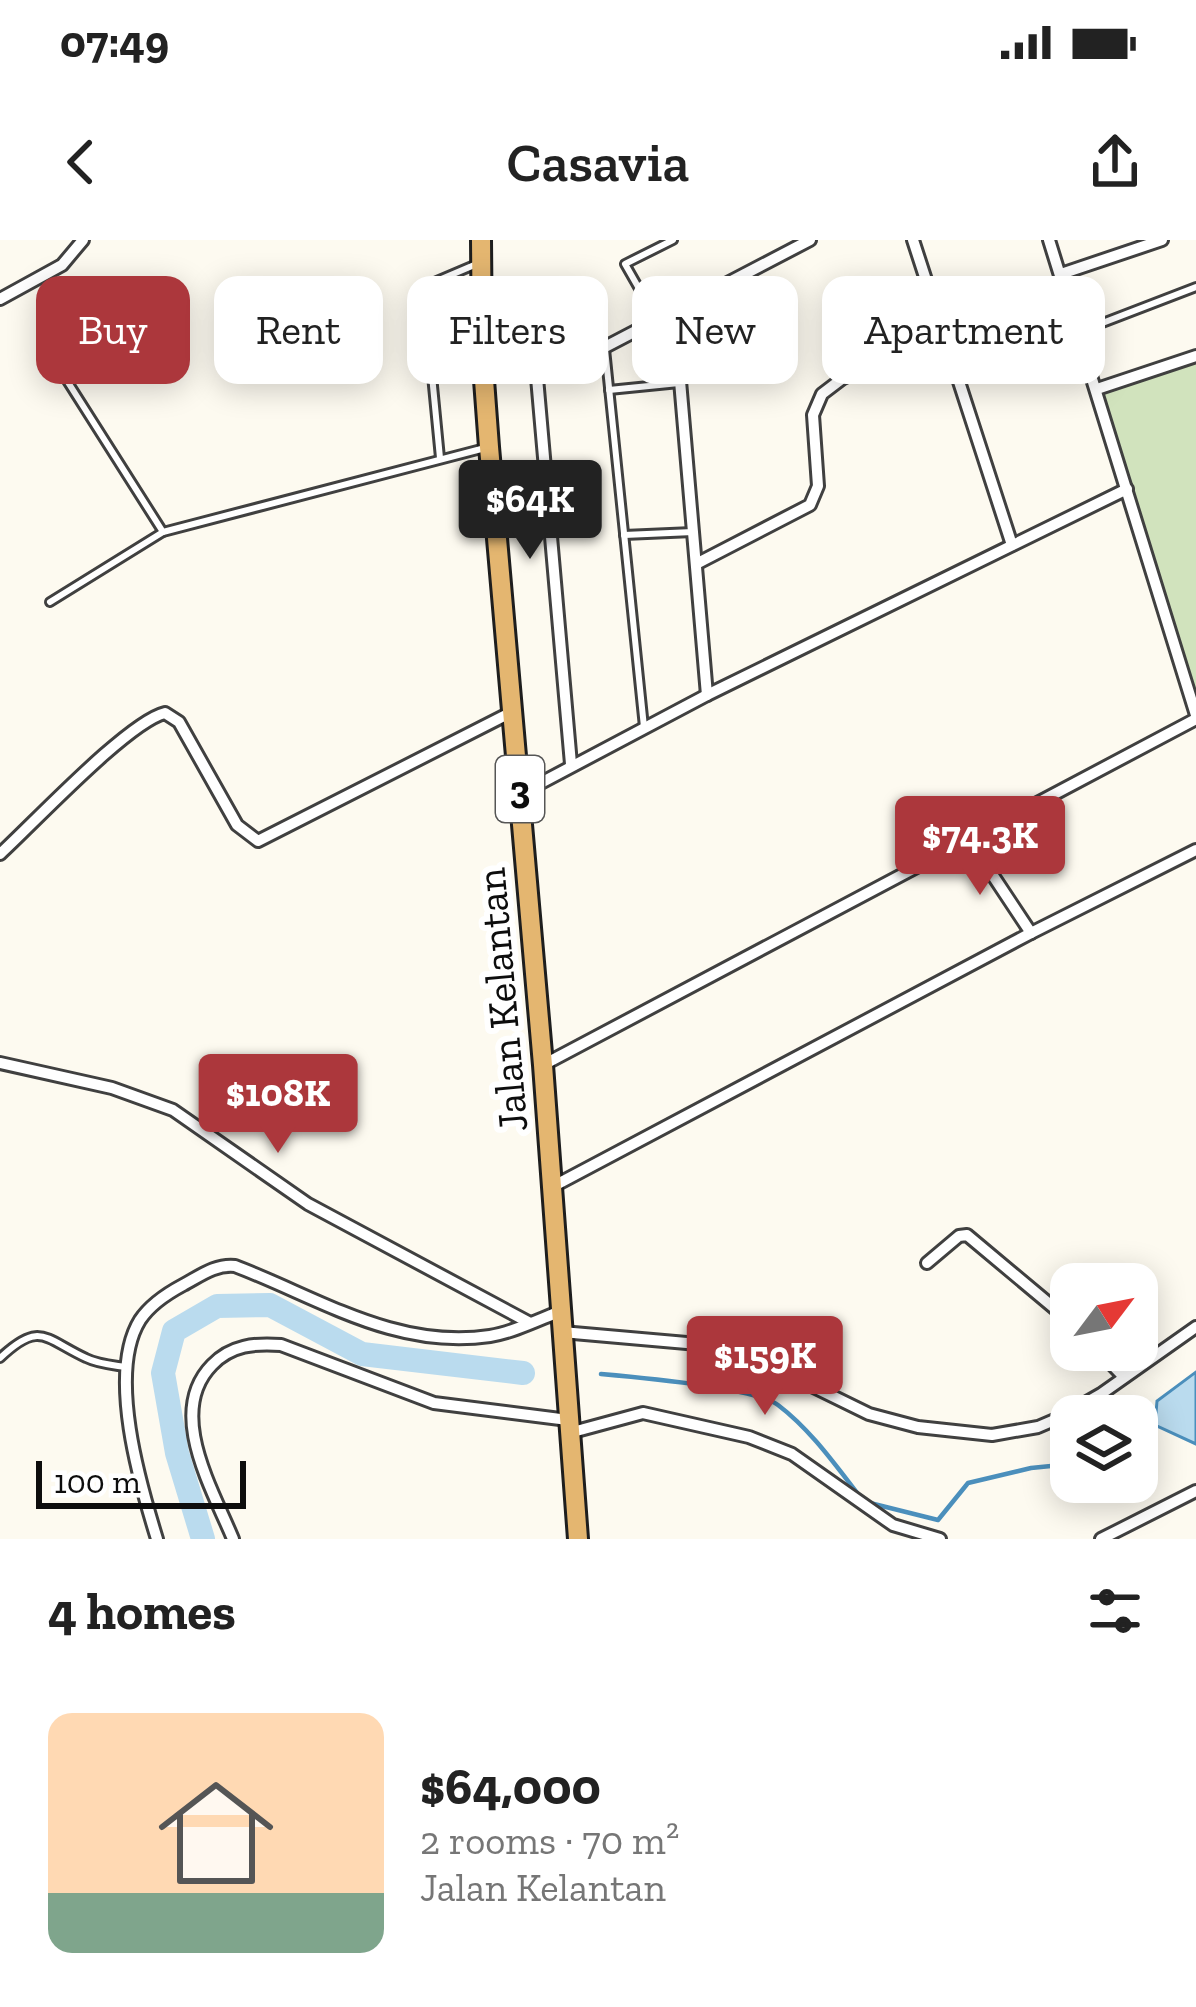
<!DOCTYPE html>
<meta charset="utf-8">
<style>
:root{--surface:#fff;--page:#f2f2f2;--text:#222;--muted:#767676;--accent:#ac373c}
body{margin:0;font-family:"Zilla Slab",serif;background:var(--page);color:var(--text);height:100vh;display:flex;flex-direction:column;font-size:45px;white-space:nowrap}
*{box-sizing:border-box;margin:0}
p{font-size:39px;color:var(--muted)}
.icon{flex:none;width:66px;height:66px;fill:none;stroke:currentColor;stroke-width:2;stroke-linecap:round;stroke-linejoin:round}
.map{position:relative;height:1299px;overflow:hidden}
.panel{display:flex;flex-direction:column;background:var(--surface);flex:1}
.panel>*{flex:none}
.banner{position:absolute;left:36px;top:36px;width:1125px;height:108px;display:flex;gap:24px}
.needle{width:78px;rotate:58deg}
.tools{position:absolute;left:1050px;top:1023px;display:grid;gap:24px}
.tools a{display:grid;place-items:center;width:108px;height:108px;border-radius:24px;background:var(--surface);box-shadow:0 6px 30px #0003;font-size:60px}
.scale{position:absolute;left:36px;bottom:30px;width:210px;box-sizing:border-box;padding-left:12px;border:6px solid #0d0d0d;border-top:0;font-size:33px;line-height:42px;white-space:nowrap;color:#0d0d0d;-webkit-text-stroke:9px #fff;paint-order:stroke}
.price{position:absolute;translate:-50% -102px;padding:0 27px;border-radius:12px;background:var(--accent);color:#fff;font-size:39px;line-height:78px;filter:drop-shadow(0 3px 6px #0008)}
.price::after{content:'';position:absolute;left:50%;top:72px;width:36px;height:27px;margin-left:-18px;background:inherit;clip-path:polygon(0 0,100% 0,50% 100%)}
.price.selected{background:#222;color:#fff}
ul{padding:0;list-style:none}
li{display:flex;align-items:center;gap:36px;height:300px;padding:0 48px}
li span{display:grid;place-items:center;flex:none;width:336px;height:240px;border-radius:24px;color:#555}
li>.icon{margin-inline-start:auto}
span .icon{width:144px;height:144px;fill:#fffc;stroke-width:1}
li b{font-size:51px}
h2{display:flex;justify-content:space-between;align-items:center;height:144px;padding:0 48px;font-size:51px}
.chip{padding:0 42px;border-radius:24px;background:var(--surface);box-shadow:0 6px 30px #0003;font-size:42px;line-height:108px}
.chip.selected{background:var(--accent);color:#fff}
.status{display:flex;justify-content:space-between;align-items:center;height:84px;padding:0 60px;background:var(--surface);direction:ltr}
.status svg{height:33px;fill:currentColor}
header{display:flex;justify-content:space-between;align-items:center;height:156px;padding:0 48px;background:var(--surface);font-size:54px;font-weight:600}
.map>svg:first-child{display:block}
</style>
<div class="status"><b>07:49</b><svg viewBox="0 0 49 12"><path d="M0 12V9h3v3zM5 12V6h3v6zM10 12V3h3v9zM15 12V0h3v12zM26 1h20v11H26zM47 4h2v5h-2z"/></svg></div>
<header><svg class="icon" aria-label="back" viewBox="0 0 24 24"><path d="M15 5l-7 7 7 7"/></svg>Casavia<svg class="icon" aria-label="share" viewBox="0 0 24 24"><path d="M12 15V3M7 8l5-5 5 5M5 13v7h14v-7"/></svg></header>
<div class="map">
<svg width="1196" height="1299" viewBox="0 0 1196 1299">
<rect width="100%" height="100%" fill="#fdfaf0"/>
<!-- green -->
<polygon fill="#d1e3bd" points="1196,116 1196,454 1097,149"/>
<!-- water -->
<polygon fill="#badbee" stroke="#4b8fbc" stroke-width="3" points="1196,1132 1196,1204 1155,1185 1157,1161"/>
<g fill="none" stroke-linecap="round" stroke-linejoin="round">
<!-- stream -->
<g stroke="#4b8fbc" stroke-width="4.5">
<path d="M 601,1134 C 635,1137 755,1148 778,1165 C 811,1190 836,1226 861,1258"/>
<polyline points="1137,1217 1139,1217"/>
<polyline points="870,1263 938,1280 968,1243 1031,1228 1071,1224"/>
</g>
<!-- river -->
<polyline stroke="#badbee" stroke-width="24" points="203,1299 177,1213 163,1133 174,1091 217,1066 270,1065 362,1114 523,1133"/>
<defs>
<g id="service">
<polyline points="657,80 625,24 673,0"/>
<polyline points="1079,92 1196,47"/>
<polyline points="45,106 163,292 485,208"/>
<polyline points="605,109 644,487"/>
<polyline points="609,150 679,143"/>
<polyline points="440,218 424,53 432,43 479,23"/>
<polyline points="624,295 693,292"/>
<polyline points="50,362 163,292"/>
<path d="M 0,1118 C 40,1080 45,1099 86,1118 C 98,1124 112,1125 125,1127"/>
</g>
<g id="minor">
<polyline points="913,0 1012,305"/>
<polyline points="1049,0 1196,475"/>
<polyline points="1061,34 1162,0"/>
<polyline points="0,59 62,25 83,0"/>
<polyline points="674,71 707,455"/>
<polyline points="482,113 535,115 605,107 810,0"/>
<polyline points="535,115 571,524"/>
<polyline points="1097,149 1196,116"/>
<polyline points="696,324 810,265 818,246 813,175 822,154 843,138 940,90"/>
<polyline points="520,554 707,455 1127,249"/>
<polyline points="968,598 1031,693"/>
<path d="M 0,614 C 34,583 128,482 165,473 L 179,482 L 237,585 L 258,601 L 512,472"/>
<polyline points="0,823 112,848 173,870 308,964 530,1083"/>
<polyline points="543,825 1196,479"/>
<polyline points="552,947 1031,693 1196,610"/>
<polyline points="927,1023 959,996 967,995 1071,1082"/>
<polyline points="562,1092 732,1107 869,1174 918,1187 992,1195 1038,1187 1059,1178 1101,1154 1196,1087"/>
<polyline points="1098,1110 1123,1136"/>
<polyline points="569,1193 643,1173 749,1197 792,1214 893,1285 940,1299"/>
<path d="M 157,1299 C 140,1244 107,1133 140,1080 C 150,1065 168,1053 183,1045 C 200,1036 215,1024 235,1026 C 319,1058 396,1110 490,1096 C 514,1092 538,1080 561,1071"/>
<path d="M 233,1299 C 212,1248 166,1172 212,1125 C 231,1105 255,1103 281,1105 L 434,1163 L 568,1180"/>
<polyline points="1101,1299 1196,1251"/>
</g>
<polyline id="trunk" points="481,0 482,113 489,207 543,825 578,1299"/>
</defs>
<!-- service casing -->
<use href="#service" stroke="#404040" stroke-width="12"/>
<!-- minor casing -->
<use href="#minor" stroke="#404040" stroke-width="16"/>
<!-- trunk casing -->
<use href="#trunk" stroke="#1e1e1e" stroke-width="24"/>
<!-- service -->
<use href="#service" stroke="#fff" stroke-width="6"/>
<!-- minor -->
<use href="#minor" stroke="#fff" stroke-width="10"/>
<!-- trunk -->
<use href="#trunk" stroke="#e4b670" stroke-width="18"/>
</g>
<g text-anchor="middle" stroke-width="12" stroke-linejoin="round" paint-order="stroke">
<!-- shield labels -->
<rect fill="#fff" stroke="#565656" stroke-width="3" x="496" y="516" width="48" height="66" rx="9"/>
<g font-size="39" font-weight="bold" fill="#0d0d0d">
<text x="520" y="563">3</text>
</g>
<!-- street labels -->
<g font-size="42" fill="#0d0d0d" stroke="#fff">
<text transform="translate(501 760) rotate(-95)" y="15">Jalan Kelantan</text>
</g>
</g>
</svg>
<div class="tools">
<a><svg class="needle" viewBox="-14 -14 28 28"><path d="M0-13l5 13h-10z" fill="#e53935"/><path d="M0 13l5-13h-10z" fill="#767676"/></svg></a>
<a><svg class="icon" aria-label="layers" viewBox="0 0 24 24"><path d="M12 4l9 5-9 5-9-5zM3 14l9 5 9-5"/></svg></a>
</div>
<div class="scale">100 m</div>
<b class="price selected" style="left:530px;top:322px">$64K</b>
<b class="price" style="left:980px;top:658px">$74.3K</b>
<b class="price" style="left:278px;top:916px">$108K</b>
<b class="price" style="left:765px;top:1178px">$159K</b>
<div class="banner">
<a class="chip selected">Buy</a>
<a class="chip">Rent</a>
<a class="chip">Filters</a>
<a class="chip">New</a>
<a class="chip">Apartment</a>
</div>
</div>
<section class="panel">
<h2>4 homes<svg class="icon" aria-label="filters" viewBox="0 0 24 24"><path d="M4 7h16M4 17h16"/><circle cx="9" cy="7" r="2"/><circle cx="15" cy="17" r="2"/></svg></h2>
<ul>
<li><span style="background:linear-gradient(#ffd9b3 75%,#7fa58c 0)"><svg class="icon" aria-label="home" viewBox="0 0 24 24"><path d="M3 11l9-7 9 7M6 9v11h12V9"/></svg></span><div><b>$64,000</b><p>2 rooms · 70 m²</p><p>Jalan Kelantan</p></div></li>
</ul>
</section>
